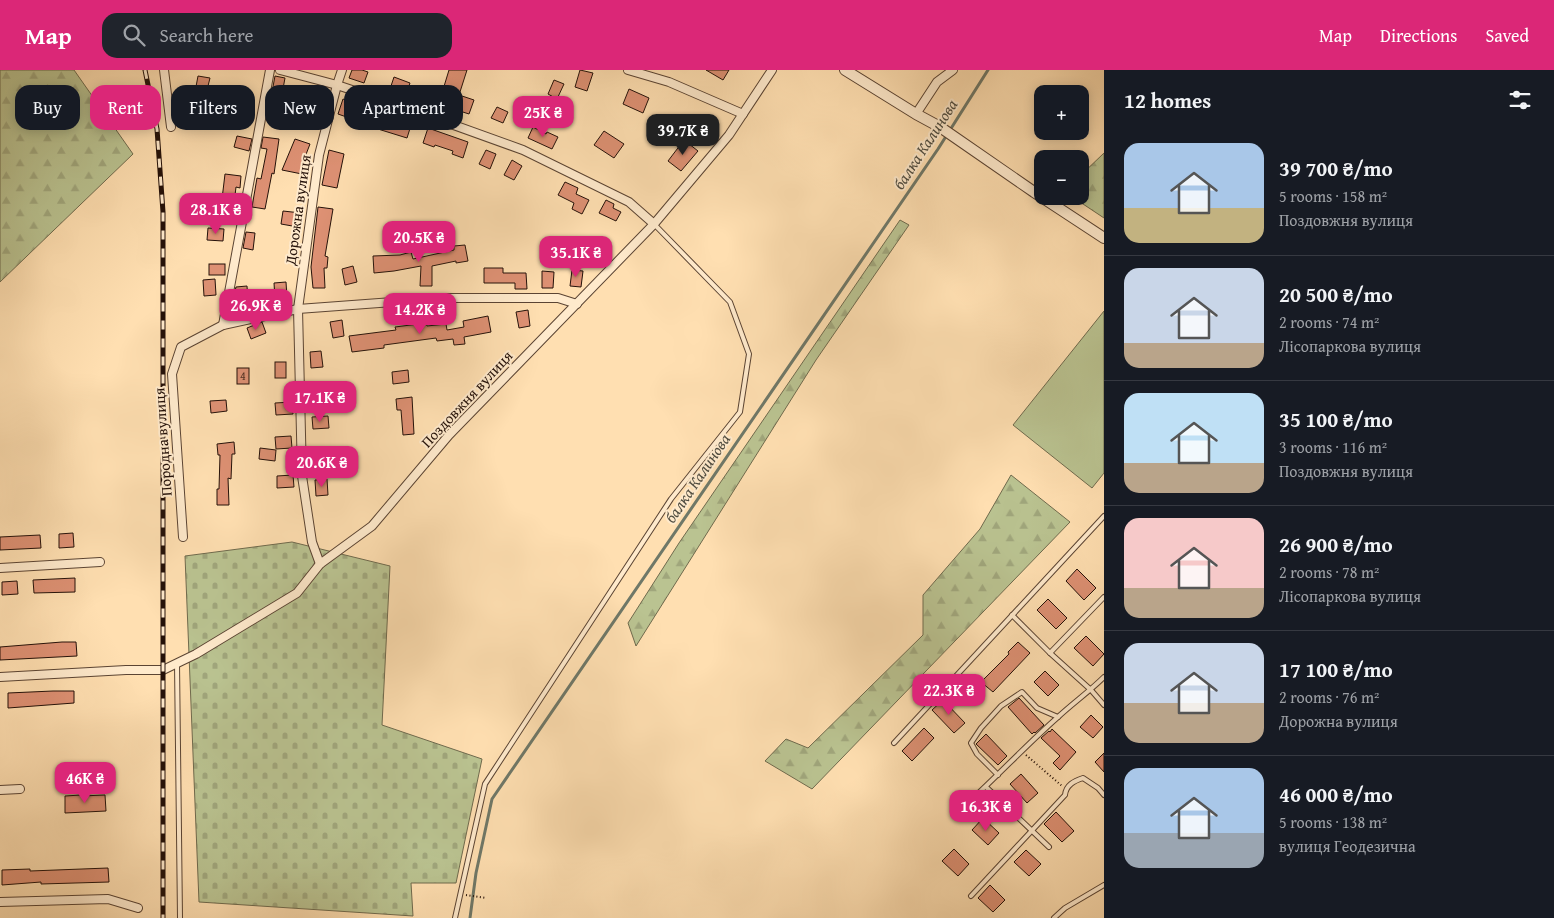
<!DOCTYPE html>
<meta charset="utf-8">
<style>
:root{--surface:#171b24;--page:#20242c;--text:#f1f3f6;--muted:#9ea1a6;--line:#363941;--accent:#db2777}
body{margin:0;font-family:"Gentium Book Plus",serif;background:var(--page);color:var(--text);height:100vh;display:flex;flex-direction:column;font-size:19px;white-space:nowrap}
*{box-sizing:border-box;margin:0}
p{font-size:16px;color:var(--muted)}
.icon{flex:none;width:28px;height:28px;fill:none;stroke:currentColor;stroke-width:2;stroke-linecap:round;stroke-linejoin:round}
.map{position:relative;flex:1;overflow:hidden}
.sheet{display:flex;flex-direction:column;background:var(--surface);width:450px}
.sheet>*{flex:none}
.guide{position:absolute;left:15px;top:15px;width:475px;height:45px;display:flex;gap:10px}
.tools{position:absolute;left:1034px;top:15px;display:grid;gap:10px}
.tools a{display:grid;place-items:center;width:55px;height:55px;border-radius:10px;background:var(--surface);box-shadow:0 2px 12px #0003;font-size:25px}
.price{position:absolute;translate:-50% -42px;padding:0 11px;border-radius:10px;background:var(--accent);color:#fff;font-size:16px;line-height:32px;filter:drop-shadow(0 1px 2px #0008)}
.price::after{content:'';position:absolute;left:50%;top:30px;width:15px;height:11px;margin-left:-8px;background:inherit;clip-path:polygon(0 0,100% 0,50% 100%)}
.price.selected{background:#222;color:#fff}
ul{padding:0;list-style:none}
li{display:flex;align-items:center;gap:15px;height:125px;padding:0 20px}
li+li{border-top:1px solid var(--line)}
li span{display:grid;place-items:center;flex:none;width:140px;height:100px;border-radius:15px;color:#555}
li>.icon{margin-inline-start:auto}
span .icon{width:60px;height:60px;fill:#fffc;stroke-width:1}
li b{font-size:21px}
h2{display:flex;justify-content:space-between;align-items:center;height:60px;padding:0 20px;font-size:21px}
.tag{padding:0 18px;border-radius:15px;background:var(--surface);box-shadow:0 2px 12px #0003;font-size:18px;line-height:45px}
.tag.selected{background:var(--accent);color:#fff}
header{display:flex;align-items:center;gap:30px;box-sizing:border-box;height:70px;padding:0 25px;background:var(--accent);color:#fff}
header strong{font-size:24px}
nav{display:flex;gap:28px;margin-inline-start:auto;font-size:18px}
.search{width:350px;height:45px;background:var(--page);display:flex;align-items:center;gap:12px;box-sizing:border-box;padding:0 18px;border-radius:15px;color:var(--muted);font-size:19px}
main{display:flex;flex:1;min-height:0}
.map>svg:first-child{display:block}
</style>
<header>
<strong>Map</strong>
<div class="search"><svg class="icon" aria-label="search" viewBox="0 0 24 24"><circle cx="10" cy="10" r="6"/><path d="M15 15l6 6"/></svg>Search here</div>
<nav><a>Map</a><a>Directions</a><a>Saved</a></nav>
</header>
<main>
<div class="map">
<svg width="1104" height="848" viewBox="0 0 1104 848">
<defs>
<pattern id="forest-firs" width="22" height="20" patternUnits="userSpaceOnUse" patternTransform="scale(1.25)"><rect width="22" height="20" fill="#bac391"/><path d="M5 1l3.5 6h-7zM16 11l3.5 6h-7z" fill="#a0a67c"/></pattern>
<pattern id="cemetery-stones" width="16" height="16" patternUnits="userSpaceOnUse" patternTransform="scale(1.25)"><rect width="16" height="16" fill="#bac391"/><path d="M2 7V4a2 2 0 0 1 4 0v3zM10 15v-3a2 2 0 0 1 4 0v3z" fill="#a0a67c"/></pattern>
</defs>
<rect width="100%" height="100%" fill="#ffdfb1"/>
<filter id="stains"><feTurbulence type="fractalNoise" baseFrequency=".004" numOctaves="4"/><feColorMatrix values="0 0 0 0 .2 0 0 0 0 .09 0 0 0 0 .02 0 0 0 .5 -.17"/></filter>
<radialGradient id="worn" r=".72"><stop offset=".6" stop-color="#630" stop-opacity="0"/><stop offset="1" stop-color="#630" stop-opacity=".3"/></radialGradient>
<!-- forest -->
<g fill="url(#forest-firs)" stroke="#6f6a4d">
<polygon points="0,0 74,0 133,84 0,212"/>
<polygon points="1104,83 1104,148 1071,126 1080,126 1080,106"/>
<polygon points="900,150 909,155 816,290 636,576 628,553 679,473"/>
<polygon points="1011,405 1070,452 812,719 765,691 786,669 808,678 923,565 923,525 980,459"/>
</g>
<!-- cemetery -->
<polygon fill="url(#cemetery-stones)" stroke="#6f6a4d" points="292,472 390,496 382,655 482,689 456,813 411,813 413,846 199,832 185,486"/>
<!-- park -->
<polygon fill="#bac391" stroke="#6f6a4d" points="1104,241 1104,403 1092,418 1013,355"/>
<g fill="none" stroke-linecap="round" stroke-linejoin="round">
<!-- stream -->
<polyline stroke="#6f7868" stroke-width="3" points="470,848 476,803 492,729 938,79 988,0"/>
</g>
<!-- building -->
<g fill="#de9174" stroke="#241109">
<polygon points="352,0 362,0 368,2 364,13 349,8"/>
<polygon points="449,0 467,0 459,25 474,30 469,44 435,33 434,38 422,34 428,18 442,23"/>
<polygon points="580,0 593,3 587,21 575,17"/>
<polygon points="706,0 729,0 723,10"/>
<polygon points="198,6 210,8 206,24 195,22"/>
<polygon points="275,6 285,8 282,24 272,22"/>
<polygon points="394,7 410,13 406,24 390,19"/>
<polygon points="554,10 564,14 557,29 548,24"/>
<polygon points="301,17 316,21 312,36 297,32"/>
<polygon points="629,19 649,28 643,43 623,34"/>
<polygon points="343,29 354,33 353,35 376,43 377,42 400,50 401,49 412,52 407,68 365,55 365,56 354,52 355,50 338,44"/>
<polygon points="497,37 508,42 503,53 491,48"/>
<polygon points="533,57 546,64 547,62 558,67 552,79 528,68"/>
<polygon points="428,58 468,72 463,88 452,84 453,81 435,75 434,77 423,73"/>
<polygon points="604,61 624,74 614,88 594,75"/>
<polygon points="237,66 252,69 249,81 234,77"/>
<polygon points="263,67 279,69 274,104 272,103 265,139 252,137 257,108 261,109 267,79 261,78"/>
<polygon points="295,69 310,74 305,87 302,104 282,100"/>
<polygon points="684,70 698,81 681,101 668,91"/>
<polygon points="329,80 344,84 337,118 322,115"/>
<polygon points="486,80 496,84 490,99 479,94"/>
<polygon points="512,90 522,96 514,110 504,105"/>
<polygon points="225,104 241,106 240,118 236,117 233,142 217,140 218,128 222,129"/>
<polygon points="565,112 578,118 576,124 589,130 582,144 572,139 574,133 558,125"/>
<polygon points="606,130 614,134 613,138 621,142 616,151 599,143"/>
<polygon points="318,137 333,139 325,186 328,187 327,198 324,198 325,218 313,218 311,197"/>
<polygon points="283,141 301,143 298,157 281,154"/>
<polygon points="208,158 224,159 223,171 207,170"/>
<polygon points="246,162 255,163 253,180 243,178"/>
<polygon points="465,175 468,191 456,193 456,191 432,196 432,216 420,216 421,196 394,201 374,203 373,186 400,185 411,182 413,189 454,180 454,176"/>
<rect x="209" y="194" width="16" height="11"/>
<polygon points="353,196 357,212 345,215 342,199"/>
<polygon points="484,198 503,198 503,203 526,203 527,219 515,219 515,213 484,213"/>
<polygon points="572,200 583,201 581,217 570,216"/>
<polygon points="542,201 554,202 553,218 542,218"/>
<polygon points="215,209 216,225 204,226 203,210"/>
<polygon points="286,212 287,228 275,229 274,213"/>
<polygon points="247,216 248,231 235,232 234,225 236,217"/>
<polygon points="528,240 530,256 519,258 516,242"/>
<polygon points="488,246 491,262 464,267 465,274 454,275 453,269 437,271 436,268 384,275 384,278 352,282 349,266 396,260 395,257 426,253 427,256 446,254 447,260 464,257 463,251"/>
<polygon points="342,250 344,266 333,268 330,252"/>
<polygon points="262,252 266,263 251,269 247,258"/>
<polygon points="321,281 323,297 311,298 310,282"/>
<rect x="275" y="292" width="11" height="16"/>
<rect x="237" y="298" width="12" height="16"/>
<polygon points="408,300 409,312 393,314 392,302"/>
<polygon points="327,319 328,331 312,332 311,320"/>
<polygon points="412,327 414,364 403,365 401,340 397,340 396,329"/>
<polygon points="226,330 227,341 211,343 210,331"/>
<polygon points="292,332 293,344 276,345 275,333"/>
<polygon points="328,346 329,358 313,359 312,347"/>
<polygon points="291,366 292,378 276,379 275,367"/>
<polygon points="234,372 235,384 232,384 231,409 228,408 229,435 217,435 217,419 219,419 220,385 218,385 217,374"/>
<polygon points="260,378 276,380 275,391 259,389"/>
<polygon points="331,381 331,392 315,394 314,382"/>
<polygon points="293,405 294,417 277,418 277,406"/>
<polygon points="327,409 328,425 316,426 315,410"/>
<polygon points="73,463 74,477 59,478 59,464"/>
<polygon points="40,465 41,478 0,480 0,467"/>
<polygon points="1077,499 1096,518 1084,530 1066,511"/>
<polygon points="75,508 75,522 34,523 33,510"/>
<polygon points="17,511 18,524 2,525 2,512"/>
<polygon points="1048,529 1067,548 1056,559 1037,540"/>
<polygon points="1086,566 1104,584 1093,596 1074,578"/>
<polygon points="62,572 76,572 77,586 0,590 0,577"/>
<polygon points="1018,572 1030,583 993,622 981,612 1009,584 1008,582"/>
<polygon points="1045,601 1059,615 1048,626 1034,612"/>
<polygon points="53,621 74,621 74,633 8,638 8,623"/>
<polygon points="1019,628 1044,655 1035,663 1034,662 1032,664 1008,637"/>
<polygon points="943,630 965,653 954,663 932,640"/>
<polygon points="1091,645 1103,657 1093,668 1080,657"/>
<polygon points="924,658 934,668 912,691 902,681"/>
<polygon points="1052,659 1076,682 1060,700 1053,693 1060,686 1041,668 1049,661 1050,662"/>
<polygon points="986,664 1007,686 998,695 976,674"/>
<polygon points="1104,683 1104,702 1095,692"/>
<polygon points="1021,704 1038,723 1027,733 1010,714"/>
<polygon points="81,725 81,726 105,725 106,741 65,743 65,726"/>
<polygon points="1056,742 1074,761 1062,772 1044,754"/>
<polygon points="983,748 999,763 988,775 972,760"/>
<polygon points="954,779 969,794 958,806 942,791"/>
<polygon points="1026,780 1041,794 1029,806 1014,792"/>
<polygon points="108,798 109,812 41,814 41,812 2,815 2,800 30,799 30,801"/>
<polygon points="990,815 1005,830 993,842 978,828"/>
</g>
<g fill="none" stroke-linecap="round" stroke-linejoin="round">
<defs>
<g id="service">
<polyline points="1012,545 1050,583 1091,620 1104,635"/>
<polyline points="1050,583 1104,527"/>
<polyline points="177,593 180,848"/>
<polyline points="894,673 1104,446"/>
<polyline points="998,705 977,684 971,673 981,658 1001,636 1022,622 1037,638 1058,647"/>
<polyline points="986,717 1049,777"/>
<path d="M 958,742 C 993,711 1024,677 1058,647 C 1073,633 1090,621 1104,607"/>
<path d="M 971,826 L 1065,725 C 1066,715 1074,711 1083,708 L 1098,718 L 1104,725"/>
<polyline points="455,848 485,714 671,429 740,342 749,284 730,232 654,154"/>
<polyline points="1054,848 1065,838 1104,815"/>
</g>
<g id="minor">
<polyline points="164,0 171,57"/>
<polyline points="280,0 337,15 412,40 523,80 629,132 654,154"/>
<polyline points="628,0 669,12 743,44"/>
<polyline points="916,44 937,12 953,0"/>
<polyline points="223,255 270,0"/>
<polyline points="183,467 172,304 181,277 223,255 298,239 447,228 558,228 577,234"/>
<polyline points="320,494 312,472 302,406 298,239 319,85 337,15 342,0"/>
<polyline points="0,498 100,492"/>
<polyline points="0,607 126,600 163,600 196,584 297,523 320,494 372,456 449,365 654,154 729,65 772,0"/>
<polyline points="0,720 20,719"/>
<polyline points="0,832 108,829 138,838"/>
</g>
<polyline id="tertiary" points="845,0 916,44 940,57 1034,122 1104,168"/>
</defs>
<!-- service casing -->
<use href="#service" stroke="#5b4433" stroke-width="6"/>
<!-- minor casing -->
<use href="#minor" stroke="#5b4433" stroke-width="10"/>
<!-- tertiary casing -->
<use href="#tertiary" stroke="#5b4433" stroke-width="12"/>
<!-- path -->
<g stroke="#241109" stroke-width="2" stroke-dasharray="1 2.5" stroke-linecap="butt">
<polyline points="1026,685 1062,716"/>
<polyline points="466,825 486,828"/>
</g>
<!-- service -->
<use href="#service" stroke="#ffeacc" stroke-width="4"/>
<!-- minor -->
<use href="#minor" stroke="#ffeacc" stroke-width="8"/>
<!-- tertiary -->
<use href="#tertiary" stroke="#ffeacc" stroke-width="10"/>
<defs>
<polyline id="rail" points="145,0 157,59 163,142 163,848"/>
</defs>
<!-- rail casing -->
<use href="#rail" stroke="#241109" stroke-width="5"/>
<!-- rail -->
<use href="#rail" stroke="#ffeacc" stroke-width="3" stroke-dasharray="9" stroke-linecap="butt"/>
</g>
<g text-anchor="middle" stroke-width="4" stroke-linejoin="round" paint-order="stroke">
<!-- number labels -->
<g font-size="12" fill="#523124">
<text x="243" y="310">4</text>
</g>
<!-- street labels -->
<g font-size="15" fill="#241109" stroke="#ffeacc">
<text transform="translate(298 140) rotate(-82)" y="5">Дорожна вулиця</text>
<text transform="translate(467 329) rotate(-47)" y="5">Поздовжня вулиця</text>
<text transform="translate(163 372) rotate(-94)" y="5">Породна вулиця</text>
</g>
<!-- water labels -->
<g font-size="16" font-style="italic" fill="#504d41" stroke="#ffeacc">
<text transform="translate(925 74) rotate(-57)" y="6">балка Калинова</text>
<text transform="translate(697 408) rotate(-56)" y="6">балка Калинова</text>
</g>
</g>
<rect width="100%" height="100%" filter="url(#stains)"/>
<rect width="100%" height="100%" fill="url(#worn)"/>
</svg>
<div class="tools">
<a>+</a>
<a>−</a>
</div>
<b class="price" style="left:543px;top:68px">25K ₴</b>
<b class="price selected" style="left:683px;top:86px">39.7K ₴</b>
<b class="price" style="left:216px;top:165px">28.1K ₴</b>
<b class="price" style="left:419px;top:193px">20.5K ₴</b>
<b class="price" style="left:576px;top:208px">35.1K ₴</b>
<b class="price" style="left:256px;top:261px">26.9K ₴</b>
<b class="price" style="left:420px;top:265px">14.2K ₴</b>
<b class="price" style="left:320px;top:353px">17.1K ₴</b>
<b class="price" style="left:322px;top:418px">20.6K ₴</b>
<b class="price" style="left:949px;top:646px">22.3K ₴</b>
<b class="price" style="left:85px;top:734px">46K ₴</b>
<b class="price" style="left:986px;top:762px">16.3K ₴</b>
<div class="guide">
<a class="tag">Buy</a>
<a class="tag selected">Rent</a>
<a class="tag">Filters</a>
<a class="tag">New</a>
<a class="tag">Apartment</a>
</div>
</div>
<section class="sheet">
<h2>12 homes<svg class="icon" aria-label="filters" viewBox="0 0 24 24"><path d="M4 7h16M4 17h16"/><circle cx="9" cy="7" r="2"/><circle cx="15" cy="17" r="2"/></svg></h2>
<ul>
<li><span style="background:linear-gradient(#a9c7e8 65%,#c2b280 0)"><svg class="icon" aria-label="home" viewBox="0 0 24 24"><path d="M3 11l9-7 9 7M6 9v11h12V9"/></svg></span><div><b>39 700 ₴/mo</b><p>5 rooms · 158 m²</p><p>Поздовжня вулиця</p></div></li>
<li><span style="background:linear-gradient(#c9d6e8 75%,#b9a48a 0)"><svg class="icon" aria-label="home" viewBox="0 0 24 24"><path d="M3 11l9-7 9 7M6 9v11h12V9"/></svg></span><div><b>20 500 ₴/mo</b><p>2 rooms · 74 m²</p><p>Лісопаркова вулиця</p></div></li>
<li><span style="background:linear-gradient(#bfe0f5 70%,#b9a48a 0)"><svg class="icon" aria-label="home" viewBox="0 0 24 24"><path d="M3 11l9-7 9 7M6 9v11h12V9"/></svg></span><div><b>35 100 ₴/mo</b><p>3 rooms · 116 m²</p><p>Поздовжня вулиця</p></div></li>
<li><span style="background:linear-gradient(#f6c9c9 70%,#b9a48a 0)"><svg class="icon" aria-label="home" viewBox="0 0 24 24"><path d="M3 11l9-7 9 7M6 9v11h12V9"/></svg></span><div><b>26 900 ₴/mo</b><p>2 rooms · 78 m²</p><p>Лісопаркова вулиця</p></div></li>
<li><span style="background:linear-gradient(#c9d6e8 60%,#b9a48a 0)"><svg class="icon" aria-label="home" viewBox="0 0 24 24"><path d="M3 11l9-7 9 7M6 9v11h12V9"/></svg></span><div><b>17 100 ₴/mo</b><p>2 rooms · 76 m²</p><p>Дорожна вулиця</p></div></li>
<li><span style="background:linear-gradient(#a9c7e8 65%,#9aa5b1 0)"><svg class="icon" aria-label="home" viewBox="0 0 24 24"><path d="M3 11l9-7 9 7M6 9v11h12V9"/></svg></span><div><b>46 000 ₴/mo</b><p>5 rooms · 138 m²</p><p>вулиця Геодезична</p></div></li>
</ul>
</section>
</main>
